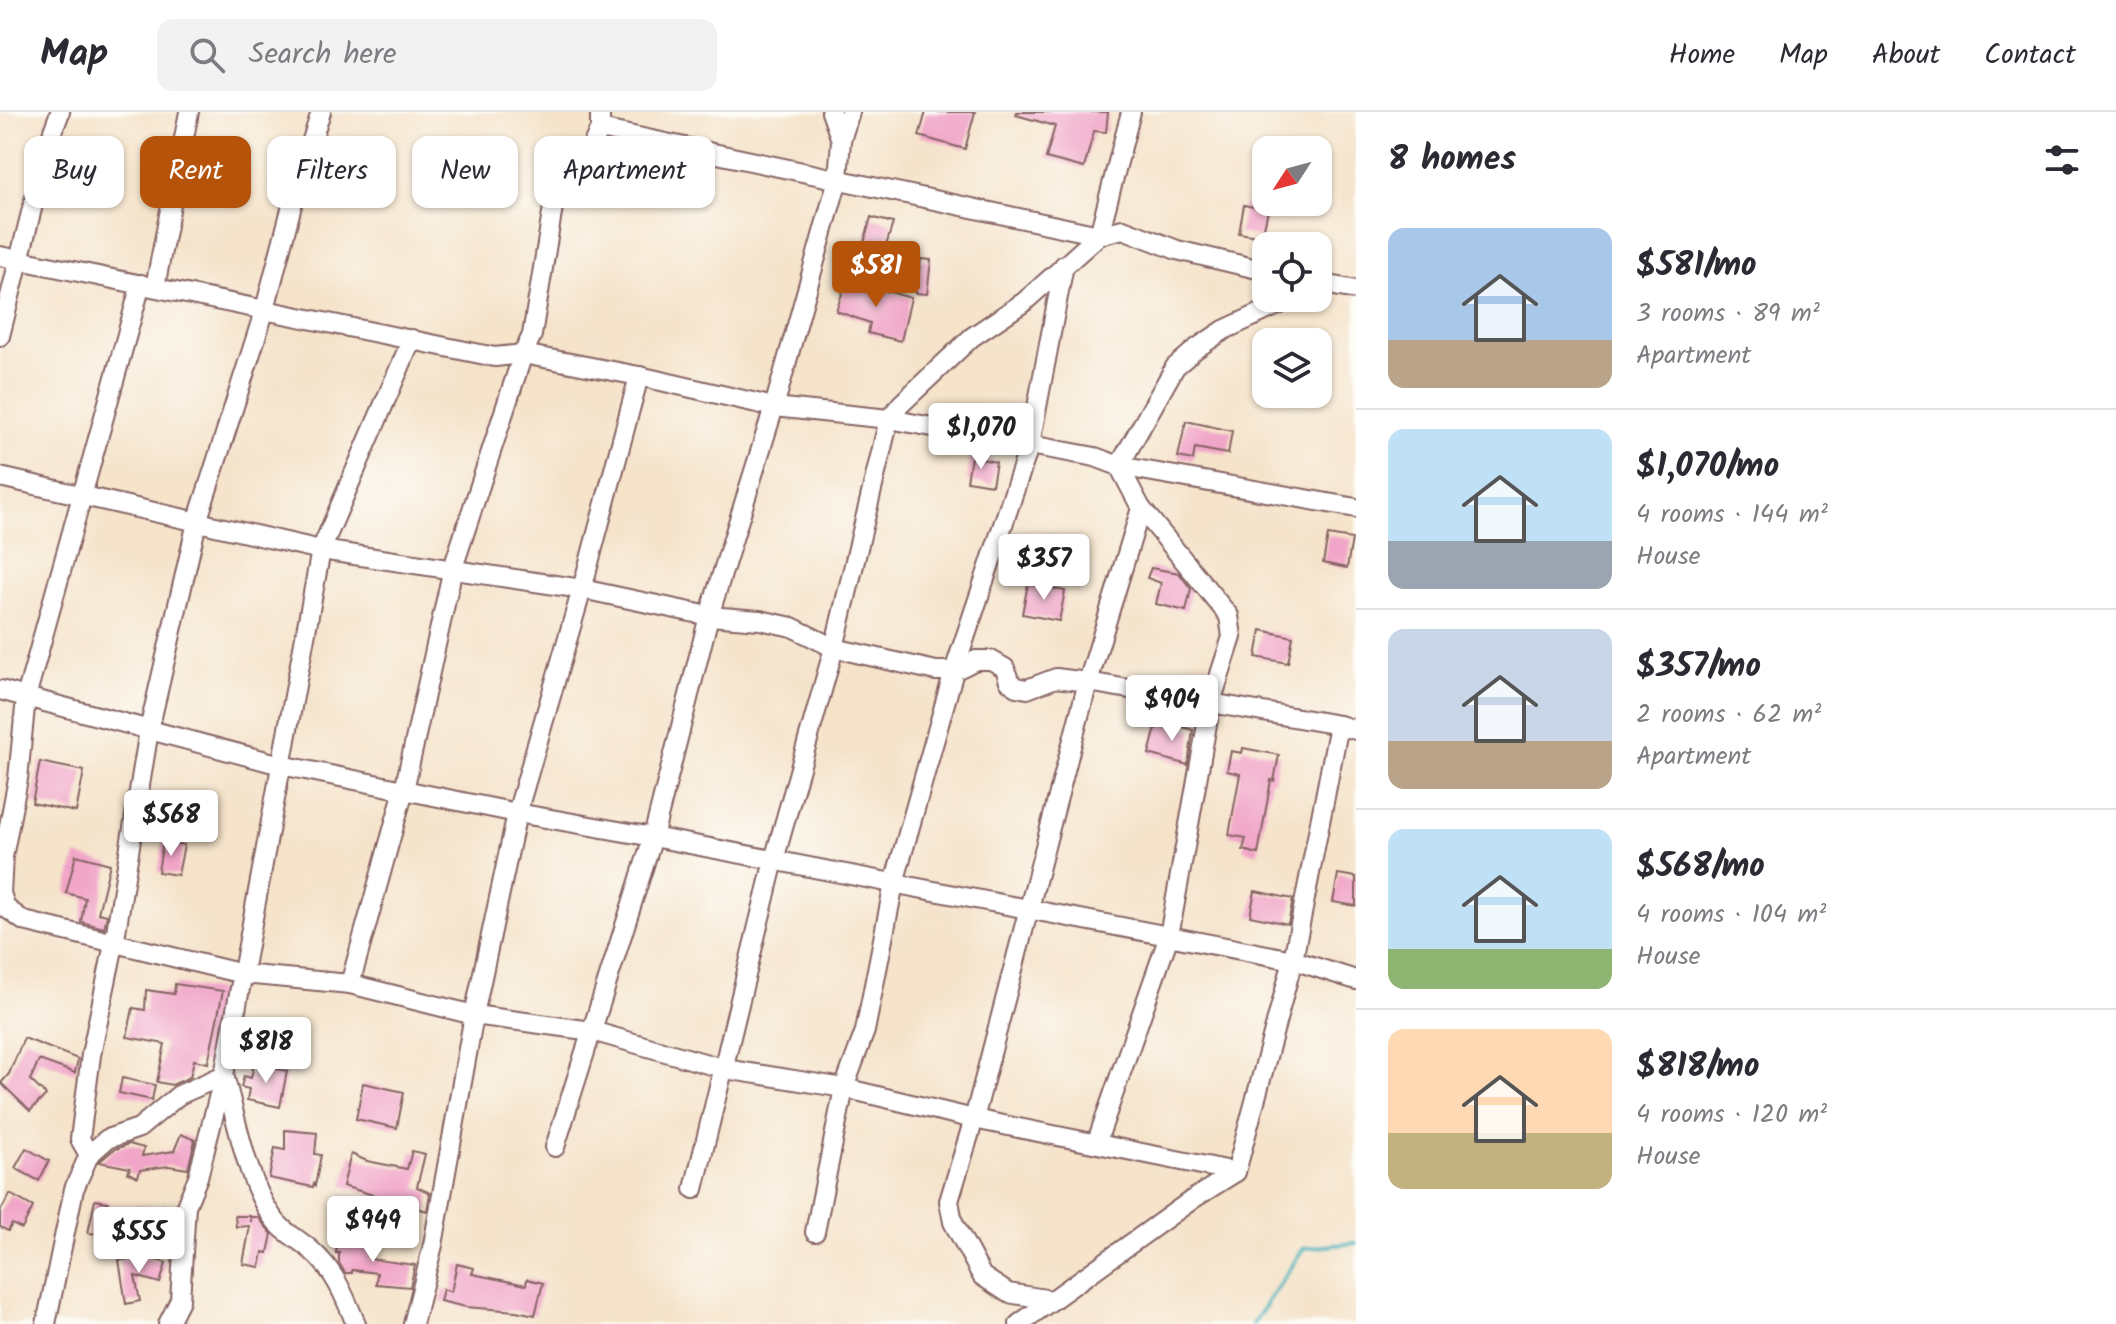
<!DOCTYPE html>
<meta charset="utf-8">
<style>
:root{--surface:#fff;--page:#f2f2f3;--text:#2b2b33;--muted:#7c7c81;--line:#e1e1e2;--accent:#b45309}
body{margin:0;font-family:Kalam,sans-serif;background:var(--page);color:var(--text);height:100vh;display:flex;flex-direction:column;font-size:30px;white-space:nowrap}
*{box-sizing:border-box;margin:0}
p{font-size:26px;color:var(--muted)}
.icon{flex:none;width:44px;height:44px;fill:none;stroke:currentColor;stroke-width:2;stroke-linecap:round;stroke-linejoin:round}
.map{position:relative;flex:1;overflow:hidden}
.details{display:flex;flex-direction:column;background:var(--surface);width:760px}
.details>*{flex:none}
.top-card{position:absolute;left:24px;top:24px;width:760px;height:72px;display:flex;gap:16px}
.needle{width:52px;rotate:234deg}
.tools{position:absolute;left:1252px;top:24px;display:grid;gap:16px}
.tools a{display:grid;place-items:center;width:80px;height:80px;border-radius:16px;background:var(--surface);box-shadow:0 2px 6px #0004;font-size:40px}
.price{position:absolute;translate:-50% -68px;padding:0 18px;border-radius:8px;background:#fff;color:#222;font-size:26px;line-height:52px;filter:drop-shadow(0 2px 4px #0008)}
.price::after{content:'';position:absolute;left:50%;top:48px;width:24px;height:18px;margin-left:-12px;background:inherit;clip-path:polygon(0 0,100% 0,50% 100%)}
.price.on{background:var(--accent);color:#fff}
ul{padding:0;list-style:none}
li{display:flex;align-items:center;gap:24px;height:200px;padding:0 32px}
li+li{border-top:2px solid var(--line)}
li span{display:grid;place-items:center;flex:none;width:224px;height:160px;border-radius:16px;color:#555}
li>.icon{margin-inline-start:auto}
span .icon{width:96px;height:96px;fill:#fffc;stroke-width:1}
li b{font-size:34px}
h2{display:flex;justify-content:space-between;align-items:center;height:96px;padding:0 32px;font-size:34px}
.tag{padding:0 28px;border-radius:16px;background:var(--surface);box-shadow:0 2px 6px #0004;font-size:28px;line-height:72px}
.tag.on{background:var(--accent);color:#fff}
header{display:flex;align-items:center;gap:48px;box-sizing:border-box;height:112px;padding:0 40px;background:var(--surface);border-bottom:2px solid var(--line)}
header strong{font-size:38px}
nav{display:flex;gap:44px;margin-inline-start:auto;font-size:28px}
.search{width:560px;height:72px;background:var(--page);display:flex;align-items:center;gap:20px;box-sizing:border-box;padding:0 28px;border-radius:16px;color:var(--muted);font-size:30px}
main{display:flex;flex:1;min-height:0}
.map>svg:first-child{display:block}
</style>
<header>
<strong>Map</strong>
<div class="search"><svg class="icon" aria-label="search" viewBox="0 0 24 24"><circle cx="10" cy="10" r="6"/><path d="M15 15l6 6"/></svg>Search here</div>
<nav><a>Home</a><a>Map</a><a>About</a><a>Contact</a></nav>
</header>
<main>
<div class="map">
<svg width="1356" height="1212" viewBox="0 0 1356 1212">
<rect width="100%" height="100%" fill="#fdfcf7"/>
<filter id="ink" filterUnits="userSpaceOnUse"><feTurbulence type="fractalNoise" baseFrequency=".0125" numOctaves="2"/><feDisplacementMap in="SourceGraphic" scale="16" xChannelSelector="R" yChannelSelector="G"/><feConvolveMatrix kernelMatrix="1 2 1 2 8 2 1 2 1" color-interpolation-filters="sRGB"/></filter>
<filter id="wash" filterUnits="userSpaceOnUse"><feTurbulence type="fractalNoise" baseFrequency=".006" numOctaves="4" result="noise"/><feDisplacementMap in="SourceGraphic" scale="32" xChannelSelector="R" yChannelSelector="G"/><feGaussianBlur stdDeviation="1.8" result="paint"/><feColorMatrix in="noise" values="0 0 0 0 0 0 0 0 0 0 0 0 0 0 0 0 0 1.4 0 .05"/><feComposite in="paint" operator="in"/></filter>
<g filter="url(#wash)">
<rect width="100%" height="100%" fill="#f5e3ca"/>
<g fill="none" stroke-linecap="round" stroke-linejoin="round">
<!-- stream -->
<polyline stroke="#43b2bc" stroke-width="4" points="1253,1212 1304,1136 1356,1131"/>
</g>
<g id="blocks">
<!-- building -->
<g fill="#f1a5c8">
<polygon points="926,0 975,0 965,37 919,24"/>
<polygon points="1017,0 1108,0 1106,20 1094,19 1084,56 1046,46 1055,14 1016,3"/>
<polygon points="1244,93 1268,98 1262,125 1239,121"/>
<polygon points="871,105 893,111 885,137 864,131"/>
<polygon points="921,147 931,148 927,182 915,181"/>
<polygon points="847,168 911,186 901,229 868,221 870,211 836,199"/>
<polygon points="1186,309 1232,319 1228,342 1195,336 1193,348 1178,345"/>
<polygon points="971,345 996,350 992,373 967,369"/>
<polygon points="1328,423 1352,427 1347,456 1323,451"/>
<polygon points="1151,456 1179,461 1191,477 1186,499 1156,492 1161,471 1147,466"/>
<polygon points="1028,472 1065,479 1059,509 1022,502"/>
<polygon points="1261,518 1293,525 1288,551 1256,545"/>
<polygon points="1158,608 1193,618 1188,653 1149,642"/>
<polygon points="1243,636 1279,643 1274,669 1271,668 1258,742 1243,738 1246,726 1229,723 1240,662 1227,659 1231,639 1242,641"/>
<polygon points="40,650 84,659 76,700 32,691"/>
<polygon points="163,729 184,733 178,763 158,760"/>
<polygon points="76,743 110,752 98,801 107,803 104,816 81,810 85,786 66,781"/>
<polygon points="1338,762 1356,765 1356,794 1333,790"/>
<polygon points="1255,779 1293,787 1288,812 1250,804"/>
<polygon points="175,872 223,879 208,951 194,948 190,965 172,973 157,970 165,932 127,925 133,896 145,898 146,878 174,882"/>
<polygon points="24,926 78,947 75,961 39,948 30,968 46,983 30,999 1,971 9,962"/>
<polygon points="254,952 287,959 280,995 247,988 249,977 241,975 244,964 251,966"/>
<polygon points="122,966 155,973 152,988 119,981"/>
<polygon points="363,971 404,980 397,1016 356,1007"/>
<polygon points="285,1018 317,1021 315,1042 321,1043 315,1074 314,1072 313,1075 269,1066 275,1036 285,1038"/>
<polygon points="181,1022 195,1028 188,1057 169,1054 140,1058 138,1065 128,1061 130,1056 99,1050 113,1038 129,1032 144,1036 142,1044 174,1039"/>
<polygon points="26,1036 49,1049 39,1069 15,1056"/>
<polygon points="412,1039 425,1042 417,1075 430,1081 427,1099 343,1074 351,1042 367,1049 407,1057"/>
<polygon points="10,1082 33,1095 22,1117 12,1112 8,1119 0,1115 0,1100"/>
<polygon points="95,1088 108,1090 103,1122 88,1121"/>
<polygon points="136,1093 160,1097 161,1093 174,1094 170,1125 118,1123 111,1117 121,1104 132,1113"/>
<polygon points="235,1104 250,1104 251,1110 251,1105 258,1105 272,1122 268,1141 263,1140 260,1155 243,1152 250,1114 236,1115"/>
<polygon points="338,1127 372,1131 370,1147 415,1153 410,1175 376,1172 377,1161 352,1158 352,1161 345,1161 339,1151 339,1141 336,1141"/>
<polygon points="150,1146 166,1151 160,1171 135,1164 140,1189 126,1192 119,1148"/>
<polygon points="457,1152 474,1156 472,1162 526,1173 527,1167 543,1171 535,1203 516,1199 466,1195 440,1189 443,1177 451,1180"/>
</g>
</g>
</g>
<g filter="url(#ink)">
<use href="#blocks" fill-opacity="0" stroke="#866463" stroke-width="2"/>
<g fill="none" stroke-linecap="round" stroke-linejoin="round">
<defs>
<g id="minor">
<polyline points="600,17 1099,123 1131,0"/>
<polyline points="841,28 850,0"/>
<polyline points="0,144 495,245 523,242 639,264 774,295 889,307 1095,345 1119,354 1141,396 1229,504 1232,525 1211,590 1169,824 1097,1029"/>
<polyline points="1318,171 1356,178"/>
<polyline points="141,172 26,585 18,667 3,745 1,781 6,796 24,809 243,862 350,872 474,903 592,919 725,957 844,976 974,1007 1236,1060"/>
<polyline points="155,175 189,0"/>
<polyline points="1293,186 1224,218 1197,236 1175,255 1119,354 1356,396"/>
<polyline points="0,224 48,33 60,0"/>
<polyline points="0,365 321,438 582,477 709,504 760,508 792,515 834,536 936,559 954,559 976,548 991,548 1005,556 1009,569 1016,575 1027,577 1056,566 1088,570 1339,613 1356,618"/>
<polyline points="0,578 281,653 517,701 653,725 1293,848 1356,868"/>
<polyline points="350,872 404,678 453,456 523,242 532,223 553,95 587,44 600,17 600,0"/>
<polyline points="555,1035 653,725 709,504 774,295 838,67 841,28 831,0"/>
<polyline points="89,1043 80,1027 91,943 114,832 149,618 197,410 265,197 296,78 321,0"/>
<polyline points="694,1077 774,748 834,536 889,307 901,292 972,225 1024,190 1099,123 1123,117 1177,138 1266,159"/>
<polyline points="815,1120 844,976 865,919 894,771 954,559 1030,332 1064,153"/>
<polyline points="1052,1188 1008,1181 982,1164 953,1110 949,1089 974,1007 1088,570 1141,396"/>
<path d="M 46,1212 L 74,1077 L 89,1043 L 107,1027 L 139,1016 L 179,983 L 224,963 C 236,1005 247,1069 271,1103 C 282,1120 298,1126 312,1139 C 335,1159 345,1185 356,1212"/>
<polyline points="168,1212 180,1188 186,1094 198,1065 224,963 321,438 412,227"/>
<polyline points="413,1212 433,1133 474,903 517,701 582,477 639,264"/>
<polyline points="1019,1212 1193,1087 1236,1060 1293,848 1339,613"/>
</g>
</defs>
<!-- minor casing -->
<use href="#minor" stroke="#866463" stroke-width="22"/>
<!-- minor -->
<use href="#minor" stroke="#fff" stroke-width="18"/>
</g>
</g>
</svg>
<div class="tools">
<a><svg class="needle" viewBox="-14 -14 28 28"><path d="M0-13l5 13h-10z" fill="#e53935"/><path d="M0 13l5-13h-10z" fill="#7c7c81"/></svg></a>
<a><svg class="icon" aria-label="locate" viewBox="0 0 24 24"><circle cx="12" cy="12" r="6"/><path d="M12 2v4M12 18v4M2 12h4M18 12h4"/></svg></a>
<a><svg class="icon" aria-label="layers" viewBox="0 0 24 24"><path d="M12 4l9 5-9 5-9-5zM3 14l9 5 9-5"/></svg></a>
</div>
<b class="price on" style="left:876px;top:197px">$581</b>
<b class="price" style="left:981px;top:359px">$1,070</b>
<b class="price" style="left:1044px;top:490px">$357</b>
<b class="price" style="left:1172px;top:631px">$904</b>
<b class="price" style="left:171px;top:746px">$568</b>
<b class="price" style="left:266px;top:973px">$818</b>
<b class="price" style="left:373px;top:1152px">$949</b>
<b class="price" style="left:139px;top:1163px">$555</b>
<div class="top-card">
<a class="tag">Buy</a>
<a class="tag on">Rent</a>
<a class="tag">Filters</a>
<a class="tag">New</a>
<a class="tag">Apartment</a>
</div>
</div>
<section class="details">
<h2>8 homes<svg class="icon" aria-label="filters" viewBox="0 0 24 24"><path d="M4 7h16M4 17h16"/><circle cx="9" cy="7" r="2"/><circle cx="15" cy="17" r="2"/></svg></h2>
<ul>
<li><span style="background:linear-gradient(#a9c7e8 70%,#b9a48a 0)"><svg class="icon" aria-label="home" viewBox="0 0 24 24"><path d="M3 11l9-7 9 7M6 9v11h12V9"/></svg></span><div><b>$581/mo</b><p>3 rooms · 89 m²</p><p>Apartment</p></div></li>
<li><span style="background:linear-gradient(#bfe0f5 70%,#9aa5b1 0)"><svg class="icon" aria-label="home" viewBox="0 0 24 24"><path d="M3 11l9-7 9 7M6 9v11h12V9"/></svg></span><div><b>$1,070/mo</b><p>4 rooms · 144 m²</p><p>House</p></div></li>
<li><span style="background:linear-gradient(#c9d6e8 70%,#b9a48a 0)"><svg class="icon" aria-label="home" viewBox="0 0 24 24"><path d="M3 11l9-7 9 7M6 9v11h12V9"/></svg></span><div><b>$357/mo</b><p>2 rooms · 62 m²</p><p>Apartment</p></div></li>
<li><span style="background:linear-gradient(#bfe0f5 75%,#8fb573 0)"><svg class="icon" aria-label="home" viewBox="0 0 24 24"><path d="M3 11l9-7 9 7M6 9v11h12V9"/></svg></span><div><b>$568/mo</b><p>4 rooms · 104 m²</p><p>House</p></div></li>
<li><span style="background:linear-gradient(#ffd9b3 65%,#c2b280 0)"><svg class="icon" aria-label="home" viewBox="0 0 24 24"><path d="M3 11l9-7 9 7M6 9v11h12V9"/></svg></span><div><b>$818/mo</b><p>4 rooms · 120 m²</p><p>House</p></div></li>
</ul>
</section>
</main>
